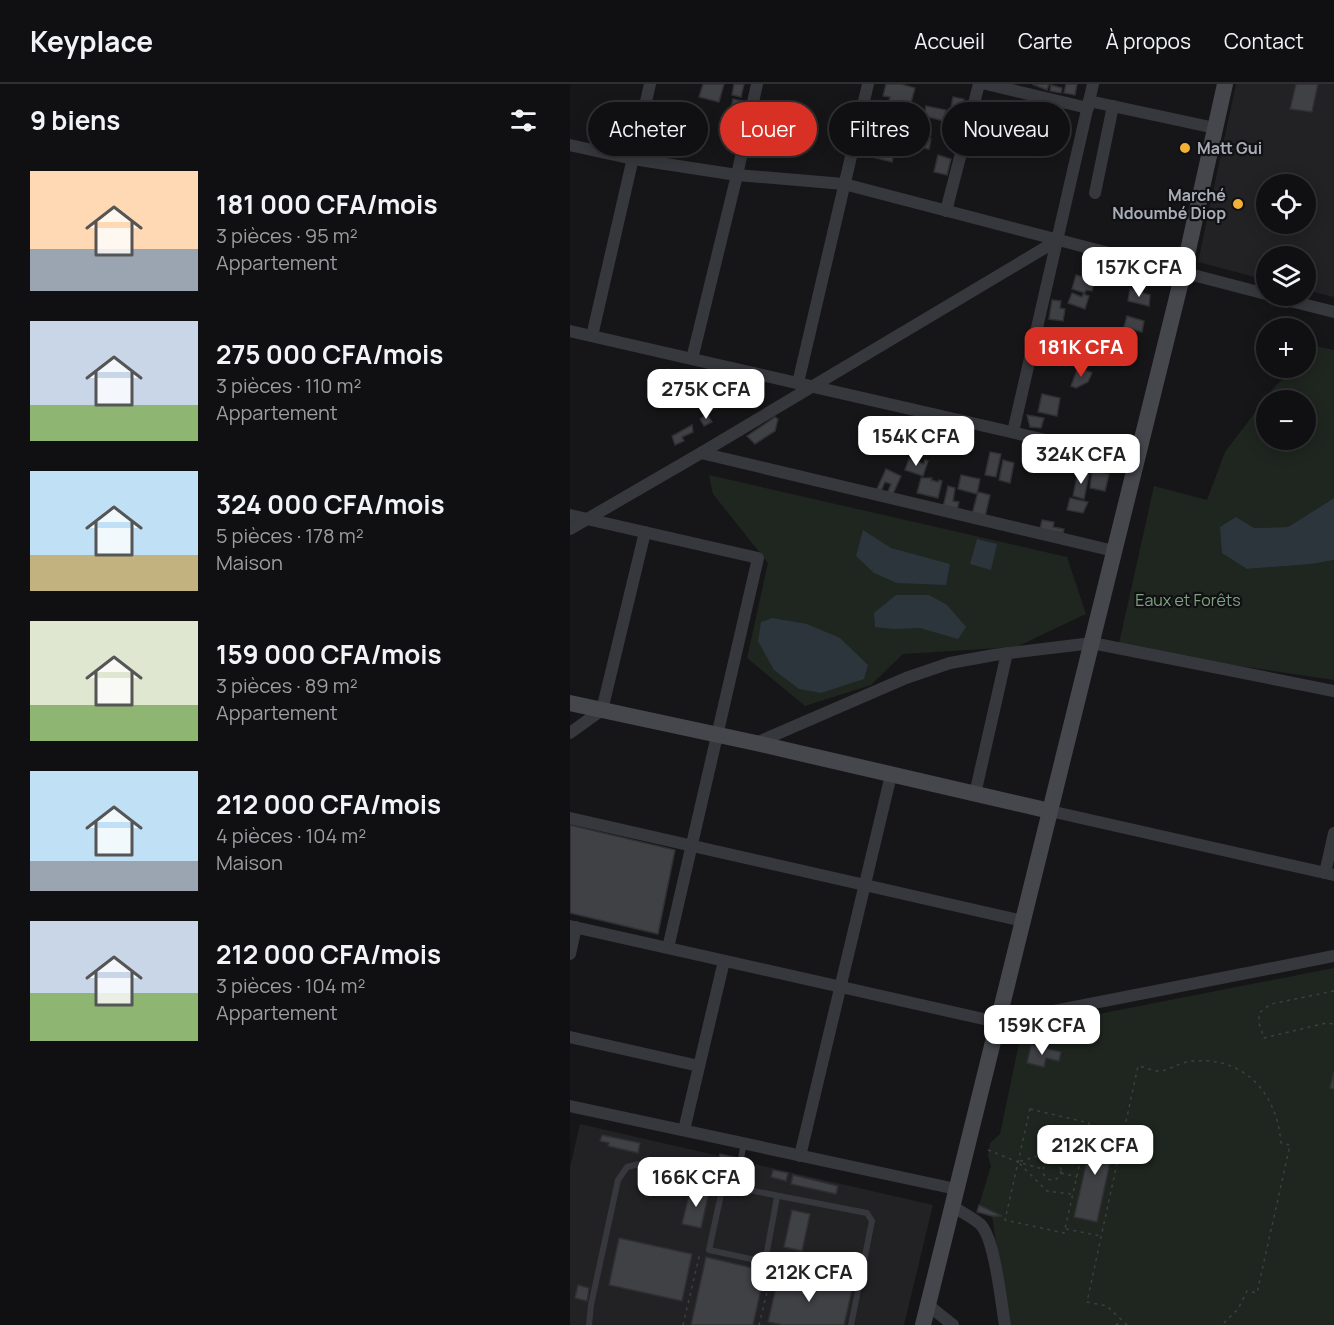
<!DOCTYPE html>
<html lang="fr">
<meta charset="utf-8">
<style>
:root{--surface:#101012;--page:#19191b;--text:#f1f3f6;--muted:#9c9d9f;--line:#303032;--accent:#d93025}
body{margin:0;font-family:Manrope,sans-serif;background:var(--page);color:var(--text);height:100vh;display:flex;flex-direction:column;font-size:22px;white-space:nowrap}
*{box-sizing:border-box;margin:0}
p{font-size:20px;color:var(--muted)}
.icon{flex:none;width:33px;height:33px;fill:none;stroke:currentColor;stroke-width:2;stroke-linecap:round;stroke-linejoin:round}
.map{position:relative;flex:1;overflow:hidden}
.side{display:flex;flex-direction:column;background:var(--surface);width:570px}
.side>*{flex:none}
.banner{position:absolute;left:18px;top:18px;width:570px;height:54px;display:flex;gap:12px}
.buttons{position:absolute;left:686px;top:90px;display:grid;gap:12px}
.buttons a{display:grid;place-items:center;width:60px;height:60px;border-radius:50%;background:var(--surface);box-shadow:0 3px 15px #0003,0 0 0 2px var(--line);font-size:30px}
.price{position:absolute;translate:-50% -51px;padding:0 14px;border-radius:12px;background:#fff;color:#222;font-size:20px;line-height:39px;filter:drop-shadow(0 2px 3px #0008)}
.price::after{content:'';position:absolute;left:50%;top:36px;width:18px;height:14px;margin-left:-9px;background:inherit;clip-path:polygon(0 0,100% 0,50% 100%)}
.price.current{background:var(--accent);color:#fff}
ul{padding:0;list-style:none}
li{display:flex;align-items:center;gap:18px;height:150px;padding:0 30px}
li span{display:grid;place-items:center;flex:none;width:168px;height:120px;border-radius:0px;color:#555}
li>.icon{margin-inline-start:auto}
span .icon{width:72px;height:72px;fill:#fffc;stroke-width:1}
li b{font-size:26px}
h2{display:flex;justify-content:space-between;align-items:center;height:72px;padding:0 30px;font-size:26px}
.chip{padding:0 21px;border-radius:27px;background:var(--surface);box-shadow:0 3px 15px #0003,0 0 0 2px var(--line);font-size:21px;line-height:54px}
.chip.current{background:var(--accent);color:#fff}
header{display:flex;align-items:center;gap:36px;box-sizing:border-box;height:84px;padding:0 30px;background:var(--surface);border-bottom:2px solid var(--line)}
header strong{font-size:28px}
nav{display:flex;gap:33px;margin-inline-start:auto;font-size:21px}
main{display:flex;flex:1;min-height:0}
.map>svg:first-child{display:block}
</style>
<header>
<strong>Keyplace</strong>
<nav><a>Accueil</a><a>Carte</a><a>À propos</a><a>Contact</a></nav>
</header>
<main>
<section class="side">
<h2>9 biens<svg class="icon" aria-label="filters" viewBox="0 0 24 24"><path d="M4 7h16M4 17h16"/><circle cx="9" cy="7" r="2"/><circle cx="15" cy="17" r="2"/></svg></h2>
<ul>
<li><span style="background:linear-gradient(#ffd9b3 65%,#9aa5b1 0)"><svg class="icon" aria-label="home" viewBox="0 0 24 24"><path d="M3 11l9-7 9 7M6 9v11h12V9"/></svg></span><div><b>181 000 CFA/mois</b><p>3 pièces · 95 m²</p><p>Appartement</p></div></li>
<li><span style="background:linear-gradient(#c9d6e8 70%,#8fb573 0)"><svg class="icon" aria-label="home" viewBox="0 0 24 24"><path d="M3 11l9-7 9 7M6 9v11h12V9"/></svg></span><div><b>275 000 CFA/mois</b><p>3 pièces · 110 m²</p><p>Appartement</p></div></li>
<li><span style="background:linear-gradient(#bfe0f5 70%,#c2b280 0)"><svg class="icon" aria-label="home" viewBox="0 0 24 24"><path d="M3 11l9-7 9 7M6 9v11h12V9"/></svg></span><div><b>324 000 CFA/mois</b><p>5 pièces · 178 m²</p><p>Maison</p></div></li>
<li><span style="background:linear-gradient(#dfe7d0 70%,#8fb573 0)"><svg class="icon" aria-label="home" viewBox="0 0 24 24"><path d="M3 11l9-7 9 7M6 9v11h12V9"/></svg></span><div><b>159 000 CFA/mois</b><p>3 pièces · 89 m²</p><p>Appartement</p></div></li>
<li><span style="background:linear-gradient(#bfe0f5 75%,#9aa5b1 0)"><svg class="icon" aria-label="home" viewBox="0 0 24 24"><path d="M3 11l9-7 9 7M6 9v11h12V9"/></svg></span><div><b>212 000 CFA/mois</b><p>4 pièces · 104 m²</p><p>Maison</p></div></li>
<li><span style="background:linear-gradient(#c9d6e8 60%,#8fb573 0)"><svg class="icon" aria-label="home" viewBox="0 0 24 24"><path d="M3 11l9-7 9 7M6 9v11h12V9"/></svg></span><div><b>212 000 CFA/mois</b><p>3 pièces · 104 m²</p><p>Appartement</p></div></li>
</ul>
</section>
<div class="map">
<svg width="764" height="1241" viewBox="0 0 764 1241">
<rect width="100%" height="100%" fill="#161618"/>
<!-- built -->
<g fill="#222225" fill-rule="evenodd">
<path d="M 666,0 L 764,0 L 764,213 L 735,206 L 735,172 L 696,172 L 696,196 L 628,178 ZM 696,100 L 735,100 L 735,140 L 696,140 Z"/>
<polygon points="10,1040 363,1121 334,1241 0,1241 0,1083"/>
</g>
<!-- green -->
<g fill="#1e261f" fill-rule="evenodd">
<path d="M 744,262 L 764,266 L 764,414 L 718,443 L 683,444 L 677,485 L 742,480 L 764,476 L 764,596 L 548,564 L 584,402 L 637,416 L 655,368 L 706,301 L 727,284 L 735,284 L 735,274 ZM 696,316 L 735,316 L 735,356 L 696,356 Z"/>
<polygon points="139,391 497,473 516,530 446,563 333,570 301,601 235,622 177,574 198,479 143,410"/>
<polygon points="764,884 764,1241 438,1241 422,1132 407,1128 421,1082 418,1072 420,1059 430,1050 452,945"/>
</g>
<!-- water -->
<g fill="#2c353c">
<polygon points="764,414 764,476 742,480 677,485 652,469 650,443 666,433 684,444 718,443"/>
<polygon points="293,446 321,464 380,480 376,501 327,499 304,489 286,472"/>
<polygon points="407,455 427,460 421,486 400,480"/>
<polygon points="326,511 359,511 377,521 396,543 388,555 350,544 324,545 305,543 304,529"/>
<polygon points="202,534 237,540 270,554 298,581 294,595 251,609 229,605 204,586 188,557 191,538"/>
</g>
<!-- building -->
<g fill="#404145" stroke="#303034" stroke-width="1.5">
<polygon points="133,0 154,0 149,18 129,13"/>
<polygon points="164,0 174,0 171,13 162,11"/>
<polygon points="316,0 331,0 345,4 340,22 319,17 320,13 313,12"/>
<polygon points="462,0 479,0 477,6"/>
<polygon points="496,0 507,0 505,11 494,9"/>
<polygon points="726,0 748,0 742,28 720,25"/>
<polygon points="481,1 492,4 491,9 480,7"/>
<polygon points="383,13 394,15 391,31 380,29"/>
<polygon points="163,15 172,17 168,31 160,29"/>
<polygon points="314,18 340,24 338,36 311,30"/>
<polygon points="356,22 376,26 374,37 354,32"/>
<polygon points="378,30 392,33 388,51 374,48"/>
<polygon points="327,37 340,39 336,57 324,55"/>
<polygon points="347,43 359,45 359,52 346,50"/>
<polygon points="308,45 324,48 322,54 307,51"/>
<polygon points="340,50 361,55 359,65 338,61"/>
<polygon points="306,53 320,56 318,66 304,63"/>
<polygon points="322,57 333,60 331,69 319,67"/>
<polygon points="304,65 324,69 322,78 302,73"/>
<polygon points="368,71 381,75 377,91 364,88"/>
<polygon points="506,191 525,196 522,207 516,206 515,209 502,205"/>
<polygon points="560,205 580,211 579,222 558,217"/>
<polygon points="502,209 512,213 513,210 519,212 515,225 498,219"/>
<polygon points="482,216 491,217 490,224 495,225 493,237 479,235"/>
<polygon points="557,232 574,237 572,248 554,243"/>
<polygon points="536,247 545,252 534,267 528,261"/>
<polygon points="504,251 519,253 517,271 502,267"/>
<polygon points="508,283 522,289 518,298 506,304 501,302"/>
<polygon points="98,285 107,288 103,299 95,297"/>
<polygon points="135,291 164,297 162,305 134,299"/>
<polygon points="472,310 490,314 487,332 468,328"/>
<polygon points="144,316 148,322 140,327 136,322"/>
<polygon points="137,330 142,338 134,342 130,335"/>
<polygon points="457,331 474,334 471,344 460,343"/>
<polygon points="205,333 208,335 205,347 185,360 177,352"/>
<polygon points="122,341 123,348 112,353 114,357 105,361 102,352"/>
<polygon points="370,345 379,347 376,362 366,360"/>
<polygon points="420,368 431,370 426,393 415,391"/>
<polygon points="339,375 354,380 355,376 358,377 353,392 335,386"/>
<polygon points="433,376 444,379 440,399 429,396"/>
<polygon points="523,380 534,382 533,389 539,390 535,407 520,404"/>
<polygon points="316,385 331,392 322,412 317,410 321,400 315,398 311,407 307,405"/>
<polygon points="508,387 519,390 514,415 503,412"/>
<polygon points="391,391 410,395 407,410 388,405"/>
<polygon points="351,394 362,394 361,396 368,398 369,396 372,397 368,414 347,409"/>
<polygon points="378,402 385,404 383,417 389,418 387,426 373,423"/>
<polygon points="408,408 420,411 415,433 402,430"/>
<polygon points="500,414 518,418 513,429 497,426"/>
<polygon points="472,436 484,438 483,443 494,445 493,449 470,445"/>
<polygon points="0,741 105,766 88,850 0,829"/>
<polygon points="461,961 491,968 489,977 476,974 474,983 457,979"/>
<polygon points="764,988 764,1005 760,1004"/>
<polygon points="524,1046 546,1051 527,1138 504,1133"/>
<polygon points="32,1051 70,1059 68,1069 38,1062 39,1059 30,1057"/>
<polygon points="150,1070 178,1076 175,1087 158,1083 156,1089 140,1086 142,1078 148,1079"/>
<polygon points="203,1086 218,1089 216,1097 201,1093"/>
<polygon points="223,1091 268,1102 266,1110 221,1100"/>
<polygon points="121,1103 139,1107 131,1144 112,1140"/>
<polygon points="409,1121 432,1132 422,1132 407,1128"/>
<polygon points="222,1126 240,1130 232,1167 214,1163"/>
<polygon points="49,1154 122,1170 112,1217 39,1201"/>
<polygon points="136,1173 195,1187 183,1241 121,1241"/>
<polygon points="209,1190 282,1206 274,1241 213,1241 198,1238"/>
<polygon points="8,1201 19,1204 17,1217 5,1214"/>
</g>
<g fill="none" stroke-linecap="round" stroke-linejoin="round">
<!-- path -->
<g stroke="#3d3f44" stroke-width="1.5" stroke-dasharray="3 4.5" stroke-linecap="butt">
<polyline points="764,907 701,920 689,929 689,939 694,954 756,939 764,940"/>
<polygon points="460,1025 519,1039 494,1149 435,1136"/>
<polyline points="519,1042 553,1049"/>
<polyline points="418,1066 448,1078 473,1085"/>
<circle cx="482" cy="1087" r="9"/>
<polyline points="491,1089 507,1093"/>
<polyline points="501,1110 477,1107 448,1078 487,1066 510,1075"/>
<polyline points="496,1145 531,1152"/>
<polyline points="113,1241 129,1173 131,1171"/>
<polyline points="189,1241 202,1188 200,1186"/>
<polyline points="546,1241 551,1238"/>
<path d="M 557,1241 L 537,1222 L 517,1218 L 568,982 C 575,983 585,988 591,987 C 601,985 610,978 623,977 C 675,973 707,1009 711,1059 L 720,1061 L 687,1209 L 677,1207 L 668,1225 L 652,1241"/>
</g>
<!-- lane -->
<g stroke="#37383d" stroke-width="6">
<polyline points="153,1101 139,1166 195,1178 207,1113"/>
<polyline points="165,1104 174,1059"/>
<polyline points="19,1241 21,1221 48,1096 57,1083 69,1080 153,1101 297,1129 302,1137 281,1241"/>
</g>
<!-- street -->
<g stroke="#37383d" stroke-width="12">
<polyline points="416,0 518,24"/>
<polyline points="519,17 645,44"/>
<polyline points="0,61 63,75 167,91 274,100 696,210"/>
<polyline points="525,109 543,22"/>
<polyline points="376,127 409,0"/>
<polyline points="701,212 764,228"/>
<polyline points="0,247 567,377"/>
<polyline points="22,252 80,0"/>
<polyline points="122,275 167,91 187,0"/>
<polyline points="228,299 298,0"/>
<polyline points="443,348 523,0"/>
<polyline points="131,369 544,467"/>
<polyline points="0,431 188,474 98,864"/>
<polyline points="0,445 131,369 488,156"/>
<polyline points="0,649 32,626 75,448"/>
<polyline points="186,659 336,594 380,579 424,571 522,559 764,607"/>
<polyline points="405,710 437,569"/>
<polyline points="480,727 764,791"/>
<polyline points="0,734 453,837"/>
<polyline points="755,789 764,749"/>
<polyline points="0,842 427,938 764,872"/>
<polyline points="0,870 6,843"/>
<polyline points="0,953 129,982"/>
<polyline points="0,1022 386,1105"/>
<polyline points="114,1046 154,877"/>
<polyline points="230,1072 321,691"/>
<path d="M 382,1122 C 391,1128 402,1133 410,1140 C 425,1154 431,1219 435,1241"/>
<polyline points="358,1221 383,1241"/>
</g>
<!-- secondary -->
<g stroke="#45474d" stroke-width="16">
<polyline points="0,619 186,659 480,727"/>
<polyline points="353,1241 613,189 655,0"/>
</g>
</g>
<!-- markers -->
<g fill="#f2b134" stroke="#111113" stroke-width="2">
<circle cx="615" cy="64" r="6"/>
<circle cx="668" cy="120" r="6"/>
</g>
<g text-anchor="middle" stroke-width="4.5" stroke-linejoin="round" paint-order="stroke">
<!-- poi labels -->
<g font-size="16" font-weight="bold" fill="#a8adb8" stroke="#111113" text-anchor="start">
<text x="627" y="70">Matt Gui</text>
<text x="656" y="117" text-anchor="end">Marché<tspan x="656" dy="18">Ndoumbé Diop</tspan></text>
</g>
<!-- park labels -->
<g font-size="16" fill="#7fa381" stroke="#111113">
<text x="618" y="522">Eaux et Forêts</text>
</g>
</g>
</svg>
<div class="buttons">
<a><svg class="icon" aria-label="locate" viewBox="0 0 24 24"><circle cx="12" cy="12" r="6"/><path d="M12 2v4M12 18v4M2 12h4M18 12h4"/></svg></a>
<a><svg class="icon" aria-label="layers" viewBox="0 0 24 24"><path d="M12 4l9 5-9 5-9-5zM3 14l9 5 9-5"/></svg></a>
<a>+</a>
<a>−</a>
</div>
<b class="price" style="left:569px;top:214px">157K CFA</b>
<b class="price current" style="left:511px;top:294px">181K CFA</b>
<b class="price" style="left:136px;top:336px">275K CFA</b>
<b class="price" style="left:346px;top:383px">154K CFA</b>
<b class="price" style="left:511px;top:401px">324K CFA</b>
<b class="price" style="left:472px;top:972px">159K CFA</b>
<b class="price" style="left:525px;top:1092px">212K CFA</b>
<b class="price" style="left:126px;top:1124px">166K CFA</b>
<b class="price" style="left:239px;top:1219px">212K CFA</b>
<div class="banner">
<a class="chip">Acheter</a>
<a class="chip current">Louer</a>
<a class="chip">Filtres</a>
<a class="chip">Nouveau</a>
</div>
</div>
</main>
